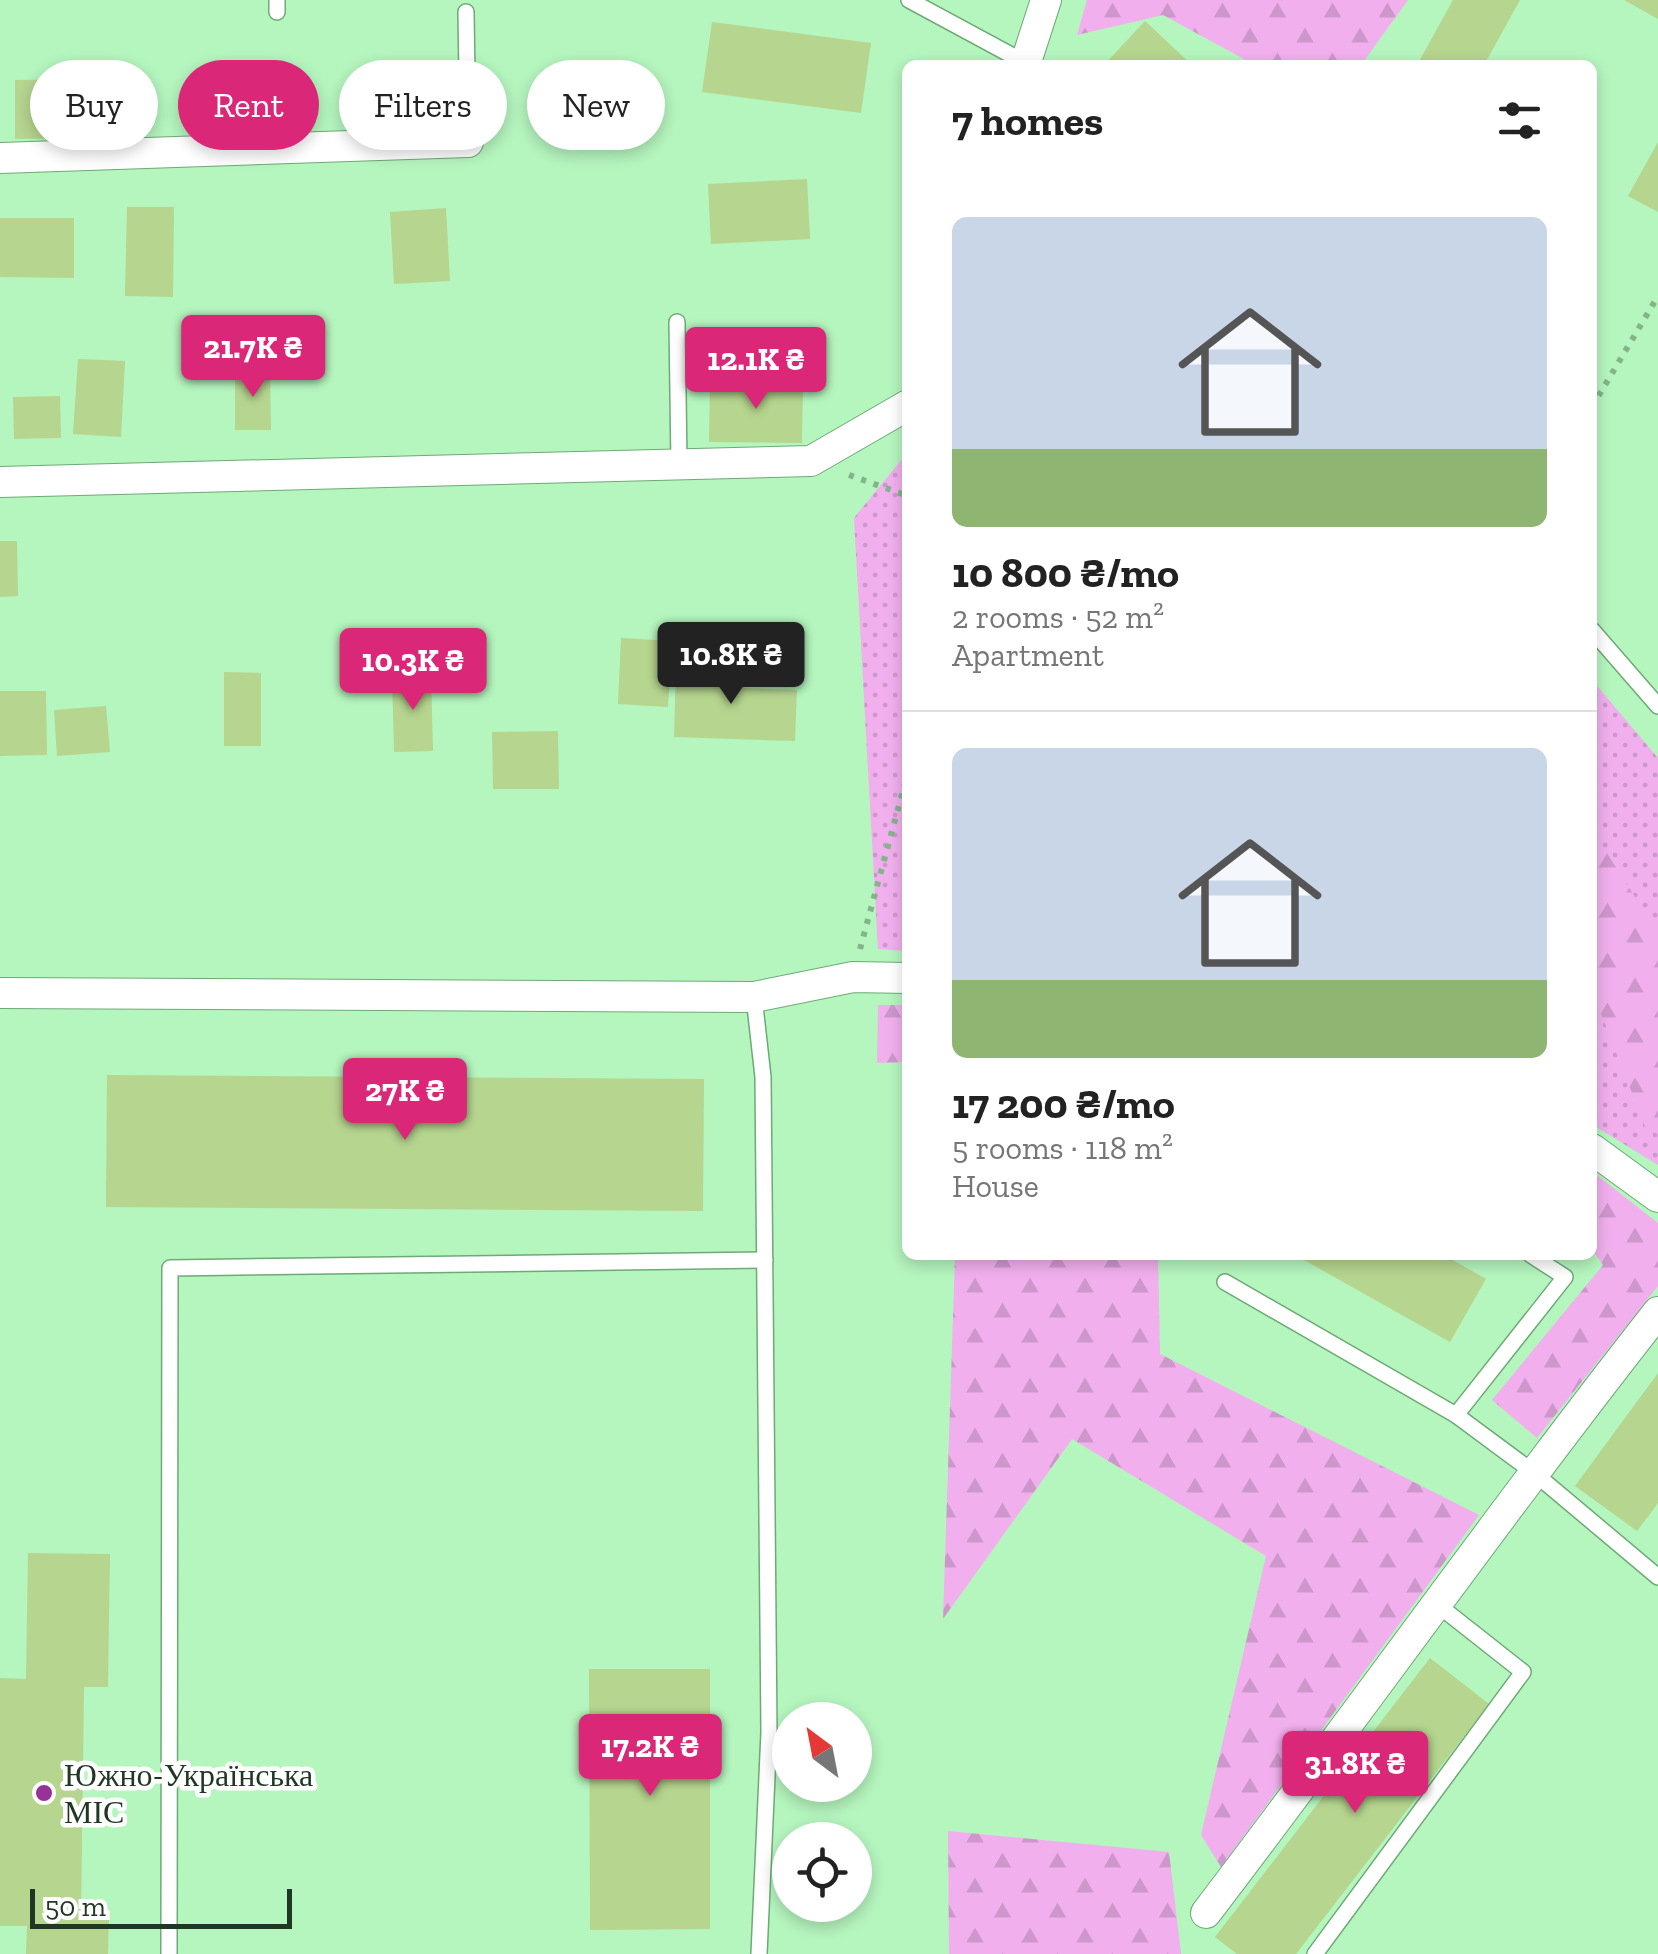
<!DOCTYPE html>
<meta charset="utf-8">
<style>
:root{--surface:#fff;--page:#f2f2f2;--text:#222;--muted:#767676;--line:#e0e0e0;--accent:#db2777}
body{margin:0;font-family:"Zilla Slab",serif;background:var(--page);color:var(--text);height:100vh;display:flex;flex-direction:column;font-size:38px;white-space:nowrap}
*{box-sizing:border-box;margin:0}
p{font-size:32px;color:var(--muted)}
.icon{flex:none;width:55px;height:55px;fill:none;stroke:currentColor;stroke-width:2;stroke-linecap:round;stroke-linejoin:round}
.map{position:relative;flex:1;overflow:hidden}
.drawer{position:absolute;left:902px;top:60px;width:695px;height:1200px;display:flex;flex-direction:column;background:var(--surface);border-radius:15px;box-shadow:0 5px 15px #0003}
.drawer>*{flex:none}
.guide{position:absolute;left:30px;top:60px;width:722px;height:90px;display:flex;gap:20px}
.needle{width:65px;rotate:328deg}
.fabs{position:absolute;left:772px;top:1702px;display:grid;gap:20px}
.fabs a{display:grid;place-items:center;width:100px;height:100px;border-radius:50%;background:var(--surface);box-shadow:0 5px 15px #0003;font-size:50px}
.scale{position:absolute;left:30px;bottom:25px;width:262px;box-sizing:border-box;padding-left:10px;border:5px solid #1f3823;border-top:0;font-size:28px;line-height:35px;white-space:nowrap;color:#1f3823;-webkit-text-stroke:8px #fff;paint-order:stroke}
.price{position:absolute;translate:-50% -85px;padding:0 22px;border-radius:10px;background:var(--accent);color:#fff;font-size:32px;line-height:65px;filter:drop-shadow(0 2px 5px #0008)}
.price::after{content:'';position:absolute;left:50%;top:60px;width:30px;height:22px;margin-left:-15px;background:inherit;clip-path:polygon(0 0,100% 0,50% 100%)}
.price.on{background:#222;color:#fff}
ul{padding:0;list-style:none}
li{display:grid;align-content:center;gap:20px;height:530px;padding:0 50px}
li+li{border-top:2px solid var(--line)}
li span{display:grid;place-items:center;height:310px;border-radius:15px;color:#555}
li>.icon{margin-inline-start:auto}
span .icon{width:180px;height:180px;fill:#fffc;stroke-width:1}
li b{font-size:42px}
h2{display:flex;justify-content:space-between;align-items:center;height:120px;padding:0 50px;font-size:42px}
.chip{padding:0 35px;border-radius:45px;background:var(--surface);box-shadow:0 5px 15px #0003;font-size:35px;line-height:90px}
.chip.on{background:var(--accent);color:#fff}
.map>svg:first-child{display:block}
</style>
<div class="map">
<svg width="1658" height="1954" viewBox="0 0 1658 1954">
<defs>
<pattern id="green-dots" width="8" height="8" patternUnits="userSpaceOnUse" patternTransform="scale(2.5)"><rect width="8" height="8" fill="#f1afee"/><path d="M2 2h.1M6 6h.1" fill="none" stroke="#ce97cc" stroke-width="1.8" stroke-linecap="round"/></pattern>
<pattern id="forest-firs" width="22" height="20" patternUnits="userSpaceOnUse" patternTransform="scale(2.5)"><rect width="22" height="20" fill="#f1afee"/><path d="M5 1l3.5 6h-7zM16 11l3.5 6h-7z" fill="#ce97cc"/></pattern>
</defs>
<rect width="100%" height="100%" fill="#b5f5be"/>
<!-- green -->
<g fill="url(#green-dots)">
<polygon points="907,453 907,951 878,949 854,518"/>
<polygon points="1592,680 1658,758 1658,1165 1593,1125"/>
</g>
<!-- forest -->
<g fill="url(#forest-firs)">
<polygon points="1087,0 1408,0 1361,65 1255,65 1163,15 1077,35"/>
<polygon points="1598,839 1658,933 1658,1134 1646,1129 1593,993 1592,844"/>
<polygon points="878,1005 907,1005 907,1062 877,1063"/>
<polygon points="1593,1172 1658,1223 1658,1286 1537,1438 1492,1400 1603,1265 1593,1251"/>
<polygon points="955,1255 1158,1255 1160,1354 1479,1515 1221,1867 1201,1835 1266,1556 1072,1439 943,1619"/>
<polygon points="948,1831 1169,1852 1181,1954 949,1954"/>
</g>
<!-- building -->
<g fill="#b6d58f">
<polygon points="1453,0 1520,0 1484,65 1417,65"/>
<polygon points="1624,0 1658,0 1658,19"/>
<polygon points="1145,21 1192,65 1104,65"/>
<polygon points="712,22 871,43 861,113 702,92"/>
<polygon points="86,79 87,138 15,139 15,80"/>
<polygon points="1658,142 1658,212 1628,196"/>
<polygon points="807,179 810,239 711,244 708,184"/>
<polygon points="127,207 174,207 173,297 125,296"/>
<polygon points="446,208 450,281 394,284 390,212"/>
<polygon points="0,218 74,218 74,278 0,277"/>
<polygon points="78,359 125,361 121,437 73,434"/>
<polygon points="235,370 270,370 271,430 235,430"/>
<polygon points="710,380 803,381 802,443 709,442"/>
<polygon points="60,396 61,438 14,439 13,397"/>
<polygon points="0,541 17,541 18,596 0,597"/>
<polygon points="621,638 672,641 668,707 618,704"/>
<polygon points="676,667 745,669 744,688 797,690 795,741 674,737"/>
<polygon points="224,672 261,673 261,746 224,746"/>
<polygon points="431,674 433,751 394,752 392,676"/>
<polygon points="0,691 46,691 47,755 0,756"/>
<polygon points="106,706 110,752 57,756 54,710"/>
<polygon points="558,731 559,789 493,789 492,732"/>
<polygon points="107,1075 704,1079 703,1211 106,1207"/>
<polygon points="1295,1255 1444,1255 1486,1279 1450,1342"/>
<polygon points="1658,1373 1658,1503 1637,1531 1575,1486"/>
<polygon points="28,1553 110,1554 108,1687 84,1687 81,1916 109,1916 108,1954 26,1954 27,1926 0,1926 0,1678 26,1679"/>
<polygon points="1430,1658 1489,1704 1296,1954 1237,1954 1215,1937"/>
<polygon points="589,1669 710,1669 710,1929 590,1930"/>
</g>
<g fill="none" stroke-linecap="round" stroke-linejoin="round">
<defs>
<g id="lane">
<polyline points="277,0 277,12"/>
<polyline points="909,0 1026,63"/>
<polyline points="466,12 468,142"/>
<polyline points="677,322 679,465"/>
<polyline points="1592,630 1658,706"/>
<polyline points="754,997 763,1077 769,1732 759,1954"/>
<polyline points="1531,1255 1565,1277 1456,1415 1533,1472 1658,1577"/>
<polyline points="1225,1282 1456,1415"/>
<polyline points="169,1954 170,1268 765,1260"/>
<polyline points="1315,1954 1523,1672 1438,1605"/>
</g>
<g id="street">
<polyline points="1025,65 1046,0"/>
<polyline points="0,158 468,142"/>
<polyline points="0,482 811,461 908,405"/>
<polyline points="0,993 754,997 853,977 908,978"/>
<polyline points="1592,1149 1658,1197"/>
<path d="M 1206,1913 C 1358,1714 1503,1509 1658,1312"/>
</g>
</defs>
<!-- lane casing -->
<use href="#lane" stroke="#6daa76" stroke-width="18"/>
<!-- street casing -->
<use href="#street" stroke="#6daa76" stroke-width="32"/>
<!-- path -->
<g stroke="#82b58a" stroke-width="6" stroke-dasharray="5 8" stroke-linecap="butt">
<polyline points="1592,407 1658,296"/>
<polyline points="849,475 908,496"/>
<polyline points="860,949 908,772"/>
</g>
<!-- lane -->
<use href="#lane" stroke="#fff" stroke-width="15"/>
<!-- street -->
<use href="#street" stroke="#fff" stroke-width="30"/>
</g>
<!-- markers -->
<circle fill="#973297" stroke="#fff" stroke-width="4" cx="44" cy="1793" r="10"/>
<g text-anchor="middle" stroke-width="9" stroke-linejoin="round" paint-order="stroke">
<!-- poi labels -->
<g font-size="32" fill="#1f3823" stroke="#fff" text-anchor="start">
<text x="64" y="1786">Южно-Українська<tspan x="64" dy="37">МІС</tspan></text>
</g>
</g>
</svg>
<div class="fabs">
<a><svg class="needle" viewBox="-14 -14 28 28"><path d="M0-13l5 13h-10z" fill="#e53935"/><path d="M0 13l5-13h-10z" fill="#767676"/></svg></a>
<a><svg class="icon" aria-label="locate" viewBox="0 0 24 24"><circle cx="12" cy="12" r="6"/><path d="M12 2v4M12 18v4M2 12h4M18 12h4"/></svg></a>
</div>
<div class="scale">50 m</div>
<b class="price" style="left:253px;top:400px">21.7K ₴</b>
<b class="price" style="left:756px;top:412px">12.1K ₴</b>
<b class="price on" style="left:731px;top:707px">10.8K ₴</b>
<b class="price" style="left:413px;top:713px">10.3K ₴</b>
<b class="price" style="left:405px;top:1143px">27K ₴</b>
<b class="price" style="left:650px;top:1799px">17.2K ₴</b>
<b class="price" style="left:1355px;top:1816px">31.8K ₴</b>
<div class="guide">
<a class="chip">Buy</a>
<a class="chip on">Rent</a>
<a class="chip">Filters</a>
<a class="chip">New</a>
</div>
<section class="drawer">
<h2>7 homes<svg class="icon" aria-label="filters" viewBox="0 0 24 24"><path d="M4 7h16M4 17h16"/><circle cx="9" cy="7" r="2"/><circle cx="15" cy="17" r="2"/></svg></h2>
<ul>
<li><span style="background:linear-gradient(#c9d6e8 75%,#8fb573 0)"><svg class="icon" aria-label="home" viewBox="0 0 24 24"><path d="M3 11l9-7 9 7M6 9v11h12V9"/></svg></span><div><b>10 800 ₴/mo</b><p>2 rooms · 52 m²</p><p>Apartment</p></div></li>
<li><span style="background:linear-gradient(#c9d6e8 75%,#8fb573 0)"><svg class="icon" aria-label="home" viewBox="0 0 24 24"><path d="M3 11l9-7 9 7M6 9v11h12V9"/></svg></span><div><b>17 200 ₴/mo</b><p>5 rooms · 118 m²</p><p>House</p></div></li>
</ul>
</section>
</div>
